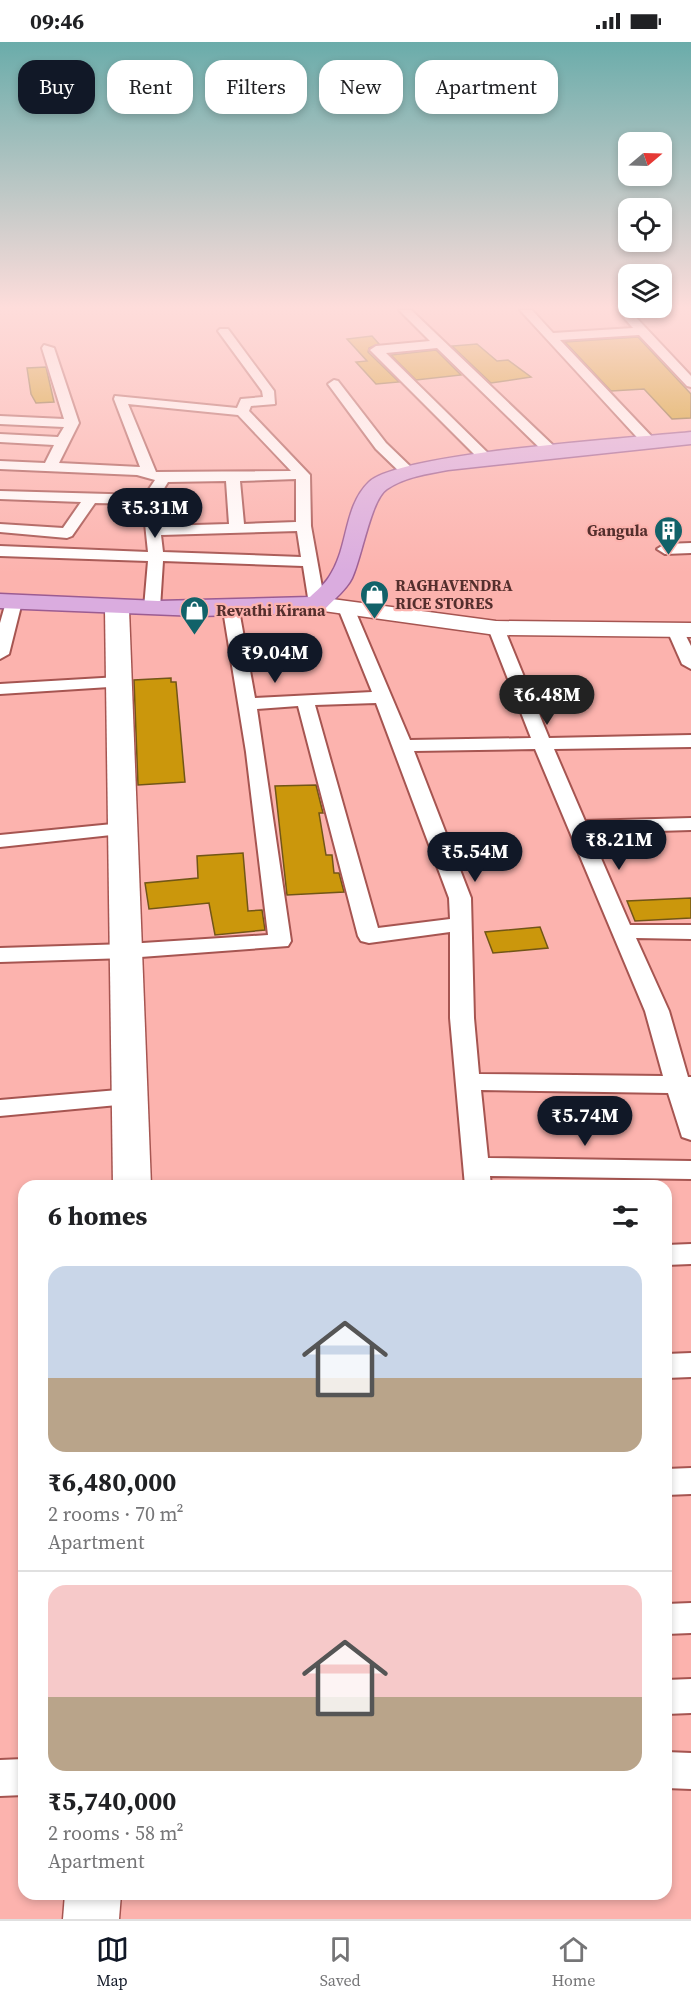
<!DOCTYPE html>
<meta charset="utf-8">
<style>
:root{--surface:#fff;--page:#f6f6f6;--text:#202124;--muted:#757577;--line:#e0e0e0;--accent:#111827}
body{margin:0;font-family:"Source Serif 4",serif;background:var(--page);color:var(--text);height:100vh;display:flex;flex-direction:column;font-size:22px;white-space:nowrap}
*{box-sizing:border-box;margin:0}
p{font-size:20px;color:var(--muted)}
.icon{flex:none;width:33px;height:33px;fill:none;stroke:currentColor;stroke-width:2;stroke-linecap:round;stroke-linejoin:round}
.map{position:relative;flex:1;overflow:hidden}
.side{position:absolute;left:18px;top:1138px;width:654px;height:720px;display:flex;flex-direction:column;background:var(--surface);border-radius:18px;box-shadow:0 3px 9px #0003}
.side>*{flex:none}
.banner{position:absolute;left:18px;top:18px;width:656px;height:54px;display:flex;gap:12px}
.needle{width:39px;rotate:71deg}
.tools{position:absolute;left:618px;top:90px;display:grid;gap:12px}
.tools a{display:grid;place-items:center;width:54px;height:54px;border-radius:12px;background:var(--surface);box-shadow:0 3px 9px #0003;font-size:30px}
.price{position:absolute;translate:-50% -51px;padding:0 14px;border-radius:21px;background:var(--accent);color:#fff;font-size:20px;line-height:39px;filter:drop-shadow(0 2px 3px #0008)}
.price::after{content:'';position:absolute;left:50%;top:36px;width:18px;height:14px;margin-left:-9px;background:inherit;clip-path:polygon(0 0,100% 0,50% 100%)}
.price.current{background:#222;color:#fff}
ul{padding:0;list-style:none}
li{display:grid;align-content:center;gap:12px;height:318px;padding:0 30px}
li+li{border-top:2px solid var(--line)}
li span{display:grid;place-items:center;height:186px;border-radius:18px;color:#555}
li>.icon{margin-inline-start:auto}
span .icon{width:108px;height:108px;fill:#fffc;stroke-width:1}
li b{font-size:26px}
h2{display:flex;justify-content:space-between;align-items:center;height:72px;padding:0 30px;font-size:26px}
.pill{padding:0 21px;border-radius:18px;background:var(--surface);box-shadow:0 3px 9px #0003;font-size:21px;line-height:54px}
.pill.current{background:var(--accent);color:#fff}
.status{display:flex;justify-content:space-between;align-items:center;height:42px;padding:0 30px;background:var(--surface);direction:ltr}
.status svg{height:16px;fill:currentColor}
.dock{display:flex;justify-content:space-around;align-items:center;height:84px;border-top:2px solid var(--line);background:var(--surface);font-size:16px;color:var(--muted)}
.dock a{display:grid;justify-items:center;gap:3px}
.dock .current{color:var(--accent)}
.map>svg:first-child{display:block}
</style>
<div class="status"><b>09:46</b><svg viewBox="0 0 49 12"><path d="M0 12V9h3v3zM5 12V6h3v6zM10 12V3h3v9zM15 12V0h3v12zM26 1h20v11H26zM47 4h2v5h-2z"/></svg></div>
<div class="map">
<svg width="691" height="1877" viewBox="0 0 691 1877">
<rect width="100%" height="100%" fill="#fcb3ae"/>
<!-- building -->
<g fill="#cb970c" stroke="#725617" stroke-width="1.5">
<polygon points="372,294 379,302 369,306 368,310 399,340 376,342 356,320 367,319 347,297"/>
<polygon points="638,295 691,352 691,376 672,377 644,347 611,349 565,300"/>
<polygon points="477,302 497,319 508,318 531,335 491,341 452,304"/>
<polygon points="436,308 461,333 416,338 391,313"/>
<polygon points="46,325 54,360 36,361 31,352 27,326"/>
<polygon points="171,636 171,640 176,640 185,740 138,743 134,638"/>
<polygon points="316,743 323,771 319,771 326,813 332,813 334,831 339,831 344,850 287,853 275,744"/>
<polygon points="243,811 248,869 262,868 265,888 215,893 209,861 149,867 145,841 198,836 197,814"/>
<polygon points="691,856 691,876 635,879 627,859"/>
<polygon points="540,885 548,906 493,911 485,890"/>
</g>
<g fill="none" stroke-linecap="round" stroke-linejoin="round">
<defs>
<g id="street">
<polygon points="399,268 411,268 558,408 558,414 548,414 437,306 386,311 495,418 488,422 483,421 370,308 376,304 430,299"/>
<polygon points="520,268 532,268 553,291 633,286 617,268 629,268 691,334 691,345 687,344 639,293 560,298 655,398 655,404 645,404"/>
<path d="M 220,287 L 228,287 L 274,349 L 275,362 L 251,364 L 249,369 L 310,433 L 311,484 L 325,562 L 323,565 L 317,567 L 309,562 L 303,524 L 163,519 L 160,566 L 152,571 L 144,566 L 148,519 L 0,514 L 0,504 L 148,510 L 143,462 L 95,461 L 72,494 L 67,496 L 0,490 L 0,482 L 63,486 L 81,460 L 0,457 L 0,449 L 145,453 L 155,438 L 137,433 L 0,427 L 0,419 L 45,421 L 54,403 L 0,400 L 0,392 L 58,395 L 64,385 L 0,382 L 0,374 L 64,377 L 42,306 L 44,303 L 54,306 L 79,381 L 59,421 L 140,425 L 114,357 L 115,354 L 237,366 L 241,357 L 263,355 L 262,349 L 218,289 ZM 128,362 L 238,373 L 291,429 L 156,430 ZM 296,437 L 296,480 L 244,482 L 240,439 ZM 226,439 L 229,482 L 160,484 L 157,458 L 168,440 ZM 297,489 L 301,515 L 163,510 L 161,493 Z"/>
<polygon points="334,338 338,339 386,401 413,427 413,433 403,433 376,407 328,342"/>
<polygon points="691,501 691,511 665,512 657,507 665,502"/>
<polygon points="14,555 22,560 9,612 0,617 0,581 6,560"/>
<path d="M 346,561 L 354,566 L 410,698 L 531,696 L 488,586 L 496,581 L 504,586 L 549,696 L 691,693 L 691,705 L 554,707 L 585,779 L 691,776 L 691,788 L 590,791 L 630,883 L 691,883 L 691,897 L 636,896 L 669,969 L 688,1035 L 691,1035 L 691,1098 L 682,1095 L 668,1051 L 481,1048 L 488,1116 L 691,1119 L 691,1137 L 490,1134 L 491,1144 L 465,1144 L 450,976 L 450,890 L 369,901 L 361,899 L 358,894 L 298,664 L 257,667 L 291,899 L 288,904 L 127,916 L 0,920 L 0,906 L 127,902 L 268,893 L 246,710 L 223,568 L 231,563 L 239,568 L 255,656 L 372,650 L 338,566 ZM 376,661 L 449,856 L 450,877 L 378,886 L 315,663 ZM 535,707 L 645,969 L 663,1034 L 479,1032 L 474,976 L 471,856 L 414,709 Z"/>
<polygon points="675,583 681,584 691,604 691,627 682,622 667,588"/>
<polygon points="119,635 128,640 125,644 0,652 0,642"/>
<polygon points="123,781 130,783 133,787 130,791 0,805 0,793"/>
<polygon points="130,1047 139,1049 142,1055 139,1061 0,1074 0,1058"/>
<polygon points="691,1202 691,1222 666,1223 666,1203"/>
<polygon points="691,1311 691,1335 666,1336 666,1312"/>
<polygon points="691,1426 691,1452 666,1453 666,1427"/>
<polygon points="691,1561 691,1591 666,1592 666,1562"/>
<polygon points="691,1637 691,1671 666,1672 666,1638"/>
<polygon points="666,1710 691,1711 691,1747 666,1746"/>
<polygon points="24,1717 24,1753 0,1754 0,1718"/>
</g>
<g id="secondary">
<polygon points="317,555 496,579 691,581 691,595 496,593 309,567 305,562 309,557"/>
<polygon points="117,560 125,562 129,567 151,1144 113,1144 105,567 109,562"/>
<polygon points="65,1852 121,1852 119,1877 63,1877"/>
</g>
<path id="primary" d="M 691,390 L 691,402 L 448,428 C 427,432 405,435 387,447 C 371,457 362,515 352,536 C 347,547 334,557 325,567 L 277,572 L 198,574 L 0,566 L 0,552 L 158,559 L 310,555 C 316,549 324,543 329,535 C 349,506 343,465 369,440 C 402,410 635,396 691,390 Z"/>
</defs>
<!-- street casing -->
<use href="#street" stroke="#a65551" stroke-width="4"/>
<!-- secondary casing -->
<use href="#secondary" stroke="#a65551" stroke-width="3"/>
<!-- primary casing -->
<use href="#primary" stroke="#9b5c92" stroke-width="3"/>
<!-- street -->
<use href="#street" fill="#fff" fill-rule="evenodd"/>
<!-- secondary -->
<use href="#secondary" fill="#fff" fill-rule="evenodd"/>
<!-- primary -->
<use href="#primary" fill="#daacdf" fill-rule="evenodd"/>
</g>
<!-- sky -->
<linearGradient id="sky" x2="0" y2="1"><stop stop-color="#6aacaa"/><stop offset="0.5" stop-color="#fedddb"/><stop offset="1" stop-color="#fedddb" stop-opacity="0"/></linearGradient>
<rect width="691" height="531" fill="url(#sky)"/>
<!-- icons -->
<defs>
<symbol id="building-pin" viewBox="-11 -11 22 30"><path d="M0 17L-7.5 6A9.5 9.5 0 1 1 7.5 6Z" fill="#126269" stroke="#fcb3ae"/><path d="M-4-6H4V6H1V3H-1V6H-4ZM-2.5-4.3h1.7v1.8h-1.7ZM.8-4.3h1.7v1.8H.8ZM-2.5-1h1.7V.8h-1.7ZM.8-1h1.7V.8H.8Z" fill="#fff"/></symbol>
<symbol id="shop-pin" viewBox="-11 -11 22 30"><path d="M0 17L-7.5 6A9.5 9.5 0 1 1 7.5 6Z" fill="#126269" stroke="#fcb3ae"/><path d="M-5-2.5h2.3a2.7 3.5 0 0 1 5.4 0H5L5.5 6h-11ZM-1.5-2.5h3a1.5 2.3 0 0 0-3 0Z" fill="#fff"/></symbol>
</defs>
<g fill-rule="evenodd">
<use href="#building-pin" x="652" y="472" width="33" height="45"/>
<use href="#shop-pin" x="358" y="536" width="33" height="45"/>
<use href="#shop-pin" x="178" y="552" width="33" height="45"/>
</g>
<g text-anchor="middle" stroke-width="4.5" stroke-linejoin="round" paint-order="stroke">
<!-- far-poi labels -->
<g font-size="16" font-weight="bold" fill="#542f2d" stroke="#fcb3ae" text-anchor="start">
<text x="648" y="494" text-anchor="end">Gangula</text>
<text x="395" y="549">RAGHAVENDRA<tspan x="395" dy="18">RICE STORES</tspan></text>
<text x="216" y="574">Revathi Kirana</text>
</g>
</g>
</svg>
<div class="tools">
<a><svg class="needle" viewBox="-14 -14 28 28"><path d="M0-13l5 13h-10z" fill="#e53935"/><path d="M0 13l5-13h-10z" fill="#757577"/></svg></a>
<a><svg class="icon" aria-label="locate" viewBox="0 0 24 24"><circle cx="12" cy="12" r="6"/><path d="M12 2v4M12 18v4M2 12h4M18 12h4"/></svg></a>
<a><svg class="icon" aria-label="layers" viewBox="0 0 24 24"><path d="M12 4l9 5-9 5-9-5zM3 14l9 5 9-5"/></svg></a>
</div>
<b class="price" style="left:155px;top:497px">₹5.31M</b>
<b class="price" style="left:275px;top:642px">₹9.04M</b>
<b class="price current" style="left:547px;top:684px">₹6.48M</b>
<b class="price" style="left:619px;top:829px">₹8.21M</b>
<b class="price" style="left:475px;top:841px">₹5.54M</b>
<b class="price" style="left:585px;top:1105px">₹5.74M</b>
<div class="banner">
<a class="pill current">Buy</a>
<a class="pill">Rent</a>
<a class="pill">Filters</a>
<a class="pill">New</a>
<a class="pill">Apartment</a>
</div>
<section class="side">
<h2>6 homes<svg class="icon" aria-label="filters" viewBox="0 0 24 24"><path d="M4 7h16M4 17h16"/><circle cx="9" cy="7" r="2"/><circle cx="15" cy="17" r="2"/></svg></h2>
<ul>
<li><span style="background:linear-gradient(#c9d6e8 60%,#b9a48a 0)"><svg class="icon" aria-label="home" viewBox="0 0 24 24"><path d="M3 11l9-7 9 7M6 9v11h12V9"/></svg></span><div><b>₹6,480,000</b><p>2 rooms · 70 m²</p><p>Apartment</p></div></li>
<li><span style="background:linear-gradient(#f6c9c9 60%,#b9a48a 0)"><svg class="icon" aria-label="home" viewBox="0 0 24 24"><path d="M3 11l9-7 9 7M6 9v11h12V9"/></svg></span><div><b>₹5,740,000</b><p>2 rooms · 58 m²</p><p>Apartment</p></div></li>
</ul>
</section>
</div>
<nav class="dock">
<a class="current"><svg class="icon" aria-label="map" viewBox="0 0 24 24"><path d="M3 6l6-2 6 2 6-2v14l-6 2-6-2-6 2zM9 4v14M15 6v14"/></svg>Map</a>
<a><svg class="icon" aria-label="saved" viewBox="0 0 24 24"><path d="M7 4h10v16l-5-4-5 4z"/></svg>Saved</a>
<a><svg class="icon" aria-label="home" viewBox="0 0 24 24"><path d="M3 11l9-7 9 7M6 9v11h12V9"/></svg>Home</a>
</nav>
